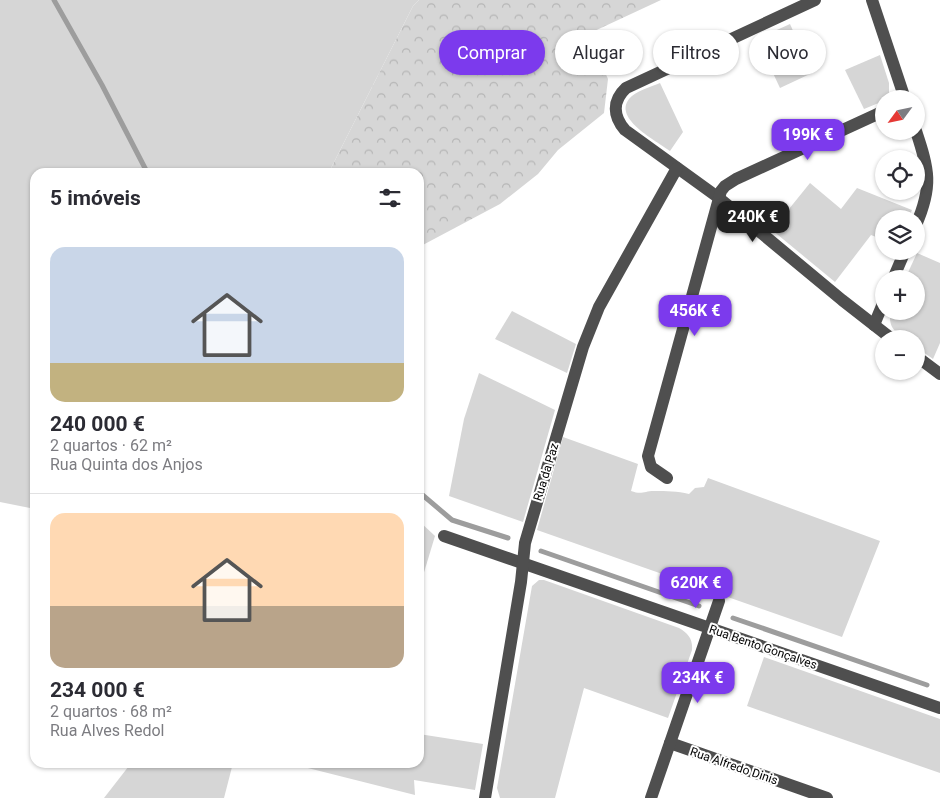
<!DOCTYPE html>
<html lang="pt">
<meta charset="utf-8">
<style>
:root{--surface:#fff;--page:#f7f7f7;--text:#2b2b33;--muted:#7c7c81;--line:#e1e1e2;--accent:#7c3aed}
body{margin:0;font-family:Roboto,sans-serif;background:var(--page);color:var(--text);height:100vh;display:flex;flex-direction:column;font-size:19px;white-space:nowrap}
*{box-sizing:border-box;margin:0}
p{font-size:16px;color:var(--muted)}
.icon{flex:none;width:28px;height:28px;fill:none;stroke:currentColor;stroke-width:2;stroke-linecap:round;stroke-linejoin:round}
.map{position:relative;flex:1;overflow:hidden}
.side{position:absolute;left:30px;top:168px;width:394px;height:600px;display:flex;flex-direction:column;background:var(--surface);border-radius:15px;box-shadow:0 1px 4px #0004}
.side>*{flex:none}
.top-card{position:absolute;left:439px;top:30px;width:426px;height:45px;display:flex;gap:10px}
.needle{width:32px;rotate:237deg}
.buttons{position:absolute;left:875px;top:90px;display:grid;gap:10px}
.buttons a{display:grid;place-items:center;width:50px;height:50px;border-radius:50%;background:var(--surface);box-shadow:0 1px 4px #0004;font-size:25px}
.price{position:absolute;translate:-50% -42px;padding:0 11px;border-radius:10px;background:var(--accent);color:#fff;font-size:16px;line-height:32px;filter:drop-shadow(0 1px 2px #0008)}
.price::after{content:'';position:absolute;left:50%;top:30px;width:15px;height:11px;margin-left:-8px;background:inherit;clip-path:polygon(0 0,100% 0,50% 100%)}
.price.active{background:#222;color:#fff}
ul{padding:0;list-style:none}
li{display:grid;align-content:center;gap:10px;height:265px;padding:0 20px}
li+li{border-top:1px solid var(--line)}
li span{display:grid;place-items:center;height:155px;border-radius:15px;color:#555}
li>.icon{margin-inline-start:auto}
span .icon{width:90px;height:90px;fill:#fffc;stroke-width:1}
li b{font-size:21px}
h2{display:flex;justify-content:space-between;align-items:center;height:60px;padding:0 20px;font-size:21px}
.tag{padding:0 18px;border-radius:22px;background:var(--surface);box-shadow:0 1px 4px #0004;font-size:18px;line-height:45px}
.tag.active{background:var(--accent);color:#fff}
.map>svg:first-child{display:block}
</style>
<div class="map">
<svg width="940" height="798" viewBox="0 0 940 798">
<defs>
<pattern id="forest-crowns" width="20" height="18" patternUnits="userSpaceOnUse" patternTransform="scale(1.25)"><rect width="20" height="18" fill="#d6d6d6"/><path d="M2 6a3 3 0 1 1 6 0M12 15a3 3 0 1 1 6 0" fill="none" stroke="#b6b6b6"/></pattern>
</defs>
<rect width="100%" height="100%" fill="#fff"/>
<!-- green -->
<g fill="#d6d6d6">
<polygon points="0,0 419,0 413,6 329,172 35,172 35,509 0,502"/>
<polygon points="790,24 812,73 780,88 757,39"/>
<polygon points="880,55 889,83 889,93 881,102 864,109 845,70"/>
<path d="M 660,83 L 683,132 L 670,151 C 657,141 613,119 629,99 C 635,91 651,87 660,83 Z"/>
<polygon points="810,183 841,209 857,188 912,210 908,219 884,219 884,240 871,235 835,282 772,230"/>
<path d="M 917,253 L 940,263 L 940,343 L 933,359 L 916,347 L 916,339 C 900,339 886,329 891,311 L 916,311 L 916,279 L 905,279 Z"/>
<polygon points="512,311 576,344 567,373 495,339"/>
<polygon points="479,373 555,410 523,522 449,496 464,419"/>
<path d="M 563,437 L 638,464 L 631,491 C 642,495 644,491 654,491 C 667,491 677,491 689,494 L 695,488 L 704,487 L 708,478 L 880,541 L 842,637 L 537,530 Z"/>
<polygon points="419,521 435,536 419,589"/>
<path d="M 539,580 L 544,580 L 679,628 C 688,633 693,639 692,650 L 668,718 L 584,688 L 555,798 L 500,798 L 497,788 L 532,586 Z"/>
<polygon points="764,657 940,719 940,773 747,706"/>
<polygon points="419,734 483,744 475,790 414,780 415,795 288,763 419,762"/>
<polygon points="132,762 240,762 240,763 232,767 224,798 104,798"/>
</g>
<!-- forest -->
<polygon fill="url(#forest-crowns)" points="419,0 661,0 588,34 608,79 604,113 558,150 538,174 500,204 419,247 419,172 329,172 413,6"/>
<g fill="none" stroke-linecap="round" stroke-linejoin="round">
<!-- stream -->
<g stroke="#9d9d9d" stroke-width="5">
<polyline points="54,0 102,85 147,172"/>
<polyline points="419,492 452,520 508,538"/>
<polyline points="541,551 699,606"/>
<polyline points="733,618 927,685"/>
</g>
<!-- minor -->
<g stroke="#4f4f4f" stroke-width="12">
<path d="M 815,0 L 626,88 C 612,101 613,116 625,130 L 719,198 L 842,300 L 892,339"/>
<polyline points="872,0 905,99"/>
<path d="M 916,131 C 929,170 933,186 916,225"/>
<polyline points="893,279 905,251"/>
<polyline points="874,325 884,301"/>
<polyline points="916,356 940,374"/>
<polyline points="667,478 651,467 648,456 721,191 725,186 736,179 884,111"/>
<polyline points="444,536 940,708"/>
<polyline points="670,743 827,798"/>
<polyline points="485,798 521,582 525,543 583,347 599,307 677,168"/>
<polyline points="651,798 719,601"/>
</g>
</g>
<g text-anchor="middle" stroke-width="4" stroke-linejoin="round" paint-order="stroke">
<!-- street labels -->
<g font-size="12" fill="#000" stroke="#fff">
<text transform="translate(546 472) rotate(-73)" y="4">Rua da Paz</text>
<text transform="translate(763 647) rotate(19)" y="4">Rua Bento Gonçalves</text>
<text transform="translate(734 766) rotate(19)" y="4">Rua Alfredo Dinis</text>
</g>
</g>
</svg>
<div class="buttons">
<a><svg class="needle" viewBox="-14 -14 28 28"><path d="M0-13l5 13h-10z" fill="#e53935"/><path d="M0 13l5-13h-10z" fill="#7c7c81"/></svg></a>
<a><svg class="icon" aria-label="locate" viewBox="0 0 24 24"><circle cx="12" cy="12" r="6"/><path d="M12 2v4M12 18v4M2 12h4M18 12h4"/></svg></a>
<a><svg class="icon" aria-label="layers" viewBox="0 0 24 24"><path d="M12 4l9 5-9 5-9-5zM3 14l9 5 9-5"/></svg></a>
<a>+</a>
<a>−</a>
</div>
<b class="price" style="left:808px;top:161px">199K €</b>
<b class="price active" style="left:753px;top:243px">240K €</b>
<b class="price" style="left:695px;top:337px">456K €</b>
<b class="price" style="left:696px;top:609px">620K €</b>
<b class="price" style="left:698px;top:704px">234K €</b>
<div class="top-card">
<a class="tag active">Comprar</a>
<a class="tag">Alugar</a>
<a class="tag">Filtros</a>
<a class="tag">Novo</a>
</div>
<section class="side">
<h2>5 imóveis<svg class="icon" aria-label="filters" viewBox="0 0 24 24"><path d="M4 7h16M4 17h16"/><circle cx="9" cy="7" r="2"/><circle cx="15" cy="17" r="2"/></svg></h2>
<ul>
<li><span style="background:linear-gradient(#c9d6e8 75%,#c2b280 0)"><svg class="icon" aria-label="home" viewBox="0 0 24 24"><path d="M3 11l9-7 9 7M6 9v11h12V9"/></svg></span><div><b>240 000 €</b><p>2 quartos · 62 m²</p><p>Rua Quinta dos Anjos</p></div></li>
<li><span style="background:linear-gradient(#ffd9b3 60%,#b9a48a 0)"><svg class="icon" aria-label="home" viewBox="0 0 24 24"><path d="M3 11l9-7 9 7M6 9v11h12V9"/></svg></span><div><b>234 000 €</b><p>2 quartos · 68 m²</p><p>Rua Alves Redol</p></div></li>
</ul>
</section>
</div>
